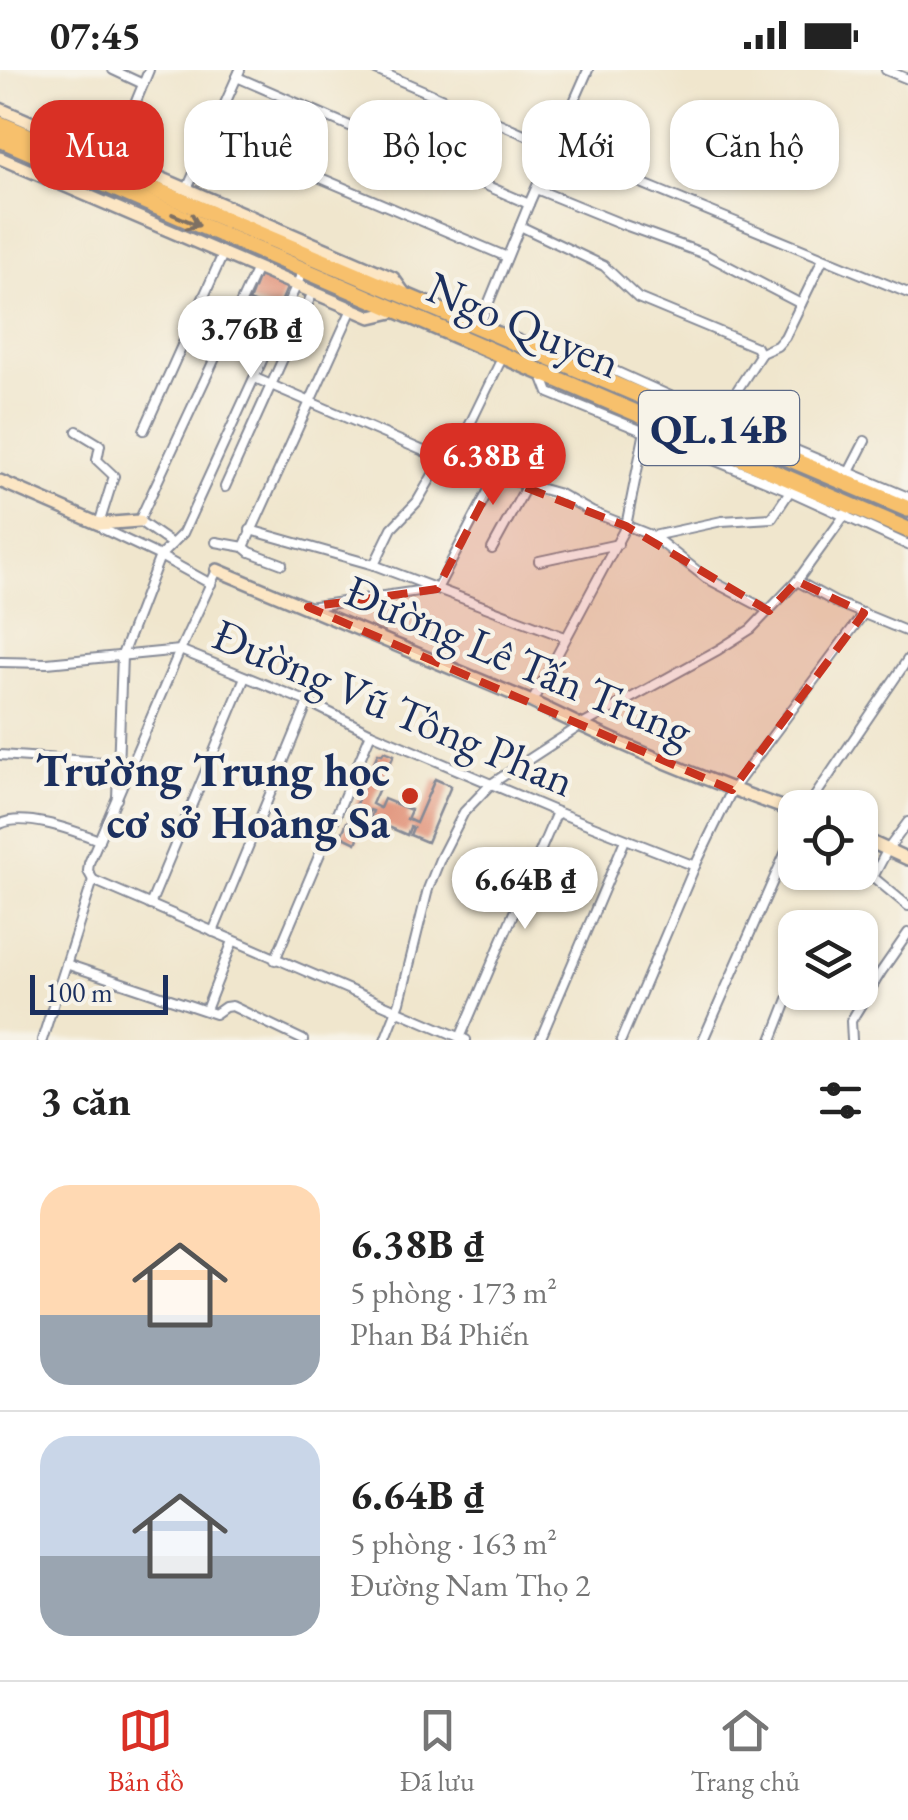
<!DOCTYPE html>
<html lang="vi">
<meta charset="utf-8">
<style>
:root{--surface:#fff;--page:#f6f6f6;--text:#222;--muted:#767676;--line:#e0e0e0;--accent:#d93025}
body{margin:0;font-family:"EB Garamond",serif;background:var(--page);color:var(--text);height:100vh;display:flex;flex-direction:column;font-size:38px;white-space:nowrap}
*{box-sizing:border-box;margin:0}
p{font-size:32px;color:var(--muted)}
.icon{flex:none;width:55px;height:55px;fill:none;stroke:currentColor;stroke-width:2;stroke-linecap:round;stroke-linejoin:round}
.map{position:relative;height:970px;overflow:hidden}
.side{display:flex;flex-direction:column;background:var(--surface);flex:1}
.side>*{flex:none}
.top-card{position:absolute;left:30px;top:30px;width:850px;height:90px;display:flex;gap:20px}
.buttons{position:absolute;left:778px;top:720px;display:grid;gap:20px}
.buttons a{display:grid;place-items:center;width:100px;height:100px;border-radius:20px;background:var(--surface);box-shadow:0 2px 8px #0004;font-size:50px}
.scale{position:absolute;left:30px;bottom:25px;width:138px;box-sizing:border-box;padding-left:10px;border:5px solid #1b2f5e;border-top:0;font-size:28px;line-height:35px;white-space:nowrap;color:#1b2f5e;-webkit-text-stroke:8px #f7f3e8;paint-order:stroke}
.price{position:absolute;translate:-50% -85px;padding:0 22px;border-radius:35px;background:#fff;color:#222;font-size:32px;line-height:65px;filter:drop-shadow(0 2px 5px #0008)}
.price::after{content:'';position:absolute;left:50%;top:60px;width:30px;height:22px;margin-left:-15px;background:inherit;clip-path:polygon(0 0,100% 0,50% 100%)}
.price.current{background:var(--accent);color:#fff}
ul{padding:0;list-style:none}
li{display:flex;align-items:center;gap:30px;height:250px;padding:0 40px}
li+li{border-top:2px solid var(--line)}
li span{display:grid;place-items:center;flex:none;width:280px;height:200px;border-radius:30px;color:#555}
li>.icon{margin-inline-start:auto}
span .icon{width:120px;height:120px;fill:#fffc;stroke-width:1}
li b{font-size:42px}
h2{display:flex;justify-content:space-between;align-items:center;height:120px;padding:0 40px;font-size:42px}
.chip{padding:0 35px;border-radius:30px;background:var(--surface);box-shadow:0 2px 8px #0004;font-size:35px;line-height:90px}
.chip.current{background:var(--accent);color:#fff}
.status{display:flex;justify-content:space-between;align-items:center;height:70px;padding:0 50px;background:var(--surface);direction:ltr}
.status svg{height:28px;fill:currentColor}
.tabs{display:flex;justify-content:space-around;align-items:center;height:140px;border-top:2px solid var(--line);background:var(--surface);font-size:28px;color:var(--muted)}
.tabs a{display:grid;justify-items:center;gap:5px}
.tabs .current{color:var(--accent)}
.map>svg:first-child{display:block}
</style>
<div class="status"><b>07:45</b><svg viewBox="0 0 49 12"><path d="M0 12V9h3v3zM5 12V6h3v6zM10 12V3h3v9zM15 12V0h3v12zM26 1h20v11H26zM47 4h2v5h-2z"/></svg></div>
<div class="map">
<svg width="908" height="970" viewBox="0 0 908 970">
<rect width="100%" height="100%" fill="#f7f3e8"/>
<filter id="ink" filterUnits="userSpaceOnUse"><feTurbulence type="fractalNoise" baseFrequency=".01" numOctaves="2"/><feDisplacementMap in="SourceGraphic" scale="20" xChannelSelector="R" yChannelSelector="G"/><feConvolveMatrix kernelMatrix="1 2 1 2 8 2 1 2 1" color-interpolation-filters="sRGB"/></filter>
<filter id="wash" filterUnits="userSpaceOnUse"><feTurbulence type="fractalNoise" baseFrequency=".0048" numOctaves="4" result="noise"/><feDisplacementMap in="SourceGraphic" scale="40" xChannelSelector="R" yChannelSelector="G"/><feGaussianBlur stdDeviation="2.25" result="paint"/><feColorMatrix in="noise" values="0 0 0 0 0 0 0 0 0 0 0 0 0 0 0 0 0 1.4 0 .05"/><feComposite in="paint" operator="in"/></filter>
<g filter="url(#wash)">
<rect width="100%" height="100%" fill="#f0e6cd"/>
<g id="blocks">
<!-- building -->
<g fill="#e2967e">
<polygon points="259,206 287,218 277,242 249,231"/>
<polygon points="384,681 394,685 372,734 380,738 384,729 411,740 407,749 416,753 435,709 451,716 427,772 410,765 413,758 410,757 407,765 370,749 373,741 370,740 356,773 341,766 347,752 357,757 358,754 349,750 378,683 382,684"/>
</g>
</g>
</g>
<g filter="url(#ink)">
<use href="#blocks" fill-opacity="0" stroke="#868a96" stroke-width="2.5"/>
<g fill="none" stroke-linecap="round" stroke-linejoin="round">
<defs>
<g id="street">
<polyline points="113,0 143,14"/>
<polyline points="376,0 554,77 908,223"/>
<polyline points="886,0 908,9"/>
<polyline points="237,7 529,134"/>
<polyline points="212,62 507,187"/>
<polyline points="113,87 149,0"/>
<polyline points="187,119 240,0"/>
<polyline points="536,119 622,154 705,184 801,234"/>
<polyline points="520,156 604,196 638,228 756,277 760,285 719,348"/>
<polyline points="478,259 529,134 588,0"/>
<polyline points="532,277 546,270 719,348 908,427"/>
<polyline points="761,283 777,276 785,267 823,189"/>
<polyline points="542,305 549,323 790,421 908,475"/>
<polyline points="255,308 442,389 454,387 496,406 560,424 592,442 653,466 706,508 769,541"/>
<polyline points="144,360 223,184"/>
<polyline points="77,361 100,375 97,390 114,406 99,454 103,459 160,486 211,514"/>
<polyline points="514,379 537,392 532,416"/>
<polyline points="454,387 503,286"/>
<polyline points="849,402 865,371"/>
<polyline points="225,417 313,222"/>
<polyline points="250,460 374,495 565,567"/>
<polyline points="653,466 722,451 772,448 790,421"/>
<polyline points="216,472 244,477"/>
<polyline points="172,474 139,451 257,198"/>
<polyline points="244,477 352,239"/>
<polyline points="244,477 250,482 282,494"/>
<polyline points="492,479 527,415"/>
<polyline points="539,491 618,474"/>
<polyline points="374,495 392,458 417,432 442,389"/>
<polyline points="797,511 835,532 908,562"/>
<polyline points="437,519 496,406"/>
<polyline points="308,537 432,519"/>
<polyline points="0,592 47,593 180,580 308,632 371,663 557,742 695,796"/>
<polyline points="532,632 626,456 645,361"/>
<polyline points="0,685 118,693"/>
<polyline points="117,729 122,585 160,486 183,463 303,201"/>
<polyline points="807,738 908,589"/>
<polyline points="908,752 888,779 873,807 908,836"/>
<path d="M 0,754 C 25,742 74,761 99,770"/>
<polyline points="93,810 466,970"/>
<polyline points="93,810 88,801 89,793 180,580 217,500"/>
<polyline points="150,835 245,607"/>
<polyline points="213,862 308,632"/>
<polyline points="275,890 371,663"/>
<polyline points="66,894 215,944 225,937 232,936 303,970"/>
<polyline points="206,940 233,871"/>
<polyline points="460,968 557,742"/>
<polyline points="42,970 93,810"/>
<polyline points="385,970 400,932 428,819 440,789 464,742 491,714 580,656 718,580 751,559 797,511 852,435"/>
<polyline points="540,970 625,770"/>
<polyline points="621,970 695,796 732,720 864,543"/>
<polyline points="703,970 795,761"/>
<polyline points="772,970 788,929"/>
<polyline points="852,970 851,951 881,902 908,863"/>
</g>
<g id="secondary">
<polyline points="0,39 393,208 406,226"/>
<polyline points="0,88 371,247 397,241"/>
<polyline points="0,411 99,454 139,451"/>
<path d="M 217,500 L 532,632 C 617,674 705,710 795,742"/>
<polyline points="860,767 908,789"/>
</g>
<g id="highway">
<polyline points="0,54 908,439"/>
<polyline points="0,69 908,460"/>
</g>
</defs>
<!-- street casing -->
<use href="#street" stroke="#868a96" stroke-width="12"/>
<!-- secondary casing -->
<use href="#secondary" stroke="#868a96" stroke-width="16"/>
<!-- highway casing -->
<use href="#highway" stroke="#868a96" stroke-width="20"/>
<!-- street -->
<use href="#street" stroke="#fff" stroke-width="8"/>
<!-- secondary -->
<use href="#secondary" stroke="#fce6c4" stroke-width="11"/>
<!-- highway -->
<use href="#highway" stroke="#f7c06c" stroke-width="15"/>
</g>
<!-- one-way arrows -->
<defs><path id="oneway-shaft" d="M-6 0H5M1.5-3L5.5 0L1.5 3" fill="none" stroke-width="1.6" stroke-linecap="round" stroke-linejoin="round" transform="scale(2.5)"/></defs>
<use stroke="#7e7064" href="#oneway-shaft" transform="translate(186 150) rotate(23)"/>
</g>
<!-- marked area -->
<path fill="#c8321e" fill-opacity="0.2" stroke="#c8321e" stroke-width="8" stroke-dasharray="20 12" stroke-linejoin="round" d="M 496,406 L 626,456 L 769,541 L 797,511 L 864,543 L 732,720 L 308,537 L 437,519 Z"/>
<!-- markers -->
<circle fill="#c8321e" stroke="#f7f3e8" stroke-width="4" cx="410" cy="726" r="10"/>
<g text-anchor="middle" stroke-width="9" stroke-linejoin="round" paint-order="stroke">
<!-- shield labels -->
<rect fill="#f7f3e8" stroke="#5d6a87" stroke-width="2.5" x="639" y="321" width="160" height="74" rx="8"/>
<g font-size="42" font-weight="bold" fill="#1b2f5e">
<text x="719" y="373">QL.14B</text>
</g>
<!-- street labels -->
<g font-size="45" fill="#1b2f5e" stroke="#f7f3e8">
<text transform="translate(524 254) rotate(23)" y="16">Ngo Quyen</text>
<text transform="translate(519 590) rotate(23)" y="16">Đường Lê Tấn Trung</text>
<text transform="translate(394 637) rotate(23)" y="16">Đường Vũ Tông Phan</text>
</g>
<!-- poi labels -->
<g font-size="45" font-weight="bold" fill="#1b2f5e" stroke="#f7f3e8" text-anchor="end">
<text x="390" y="716">Trường Trung học<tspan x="390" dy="52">cơ sở Hoàng Sa</tspan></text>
</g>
</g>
</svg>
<div class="buttons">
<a><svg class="icon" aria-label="locate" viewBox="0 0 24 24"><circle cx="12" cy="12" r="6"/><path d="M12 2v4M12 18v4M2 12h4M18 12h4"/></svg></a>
<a><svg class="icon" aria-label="layers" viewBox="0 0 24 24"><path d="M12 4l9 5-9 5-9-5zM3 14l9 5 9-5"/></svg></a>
</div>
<div class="scale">100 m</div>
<b class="price" style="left:251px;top:311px">3.76B ₫</b>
<b class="price current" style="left:493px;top:438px">6.38B ₫</b>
<b class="price" style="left:525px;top:862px">6.64B ₫</b>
<div class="top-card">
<a class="chip current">Mua</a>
<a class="chip">Thuê</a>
<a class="chip">Bộ lọc</a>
<a class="chip">Mới</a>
<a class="chip">Căn hộ</a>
</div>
</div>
<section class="side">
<h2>3 căn<svg class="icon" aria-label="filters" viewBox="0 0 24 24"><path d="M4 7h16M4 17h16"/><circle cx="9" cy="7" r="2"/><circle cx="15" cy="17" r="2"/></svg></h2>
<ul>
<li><span style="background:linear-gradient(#ffd9b3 65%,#9aa5b1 0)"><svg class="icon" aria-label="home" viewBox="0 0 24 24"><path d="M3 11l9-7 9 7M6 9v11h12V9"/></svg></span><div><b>6.38B ₫</b><p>5 phòng · 173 m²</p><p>Phan Bá Phiến</p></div></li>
<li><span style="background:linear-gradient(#c9d6e8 60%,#9aa5b1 0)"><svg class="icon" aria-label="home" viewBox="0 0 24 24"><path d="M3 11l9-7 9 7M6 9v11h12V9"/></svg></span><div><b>6.64B ₫</b><p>5 phòng · 163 m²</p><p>Đường Nam Thọ 2</p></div></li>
</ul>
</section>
<nav class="tabs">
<a class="current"><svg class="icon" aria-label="map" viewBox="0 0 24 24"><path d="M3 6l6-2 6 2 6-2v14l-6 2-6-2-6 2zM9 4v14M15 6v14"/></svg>Bản đồ</a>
<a><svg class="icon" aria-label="saved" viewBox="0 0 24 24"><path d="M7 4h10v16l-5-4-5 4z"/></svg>Đã lưu</a>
<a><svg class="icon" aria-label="home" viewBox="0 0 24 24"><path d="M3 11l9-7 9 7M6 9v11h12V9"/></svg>Trang chủ</a>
</nav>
